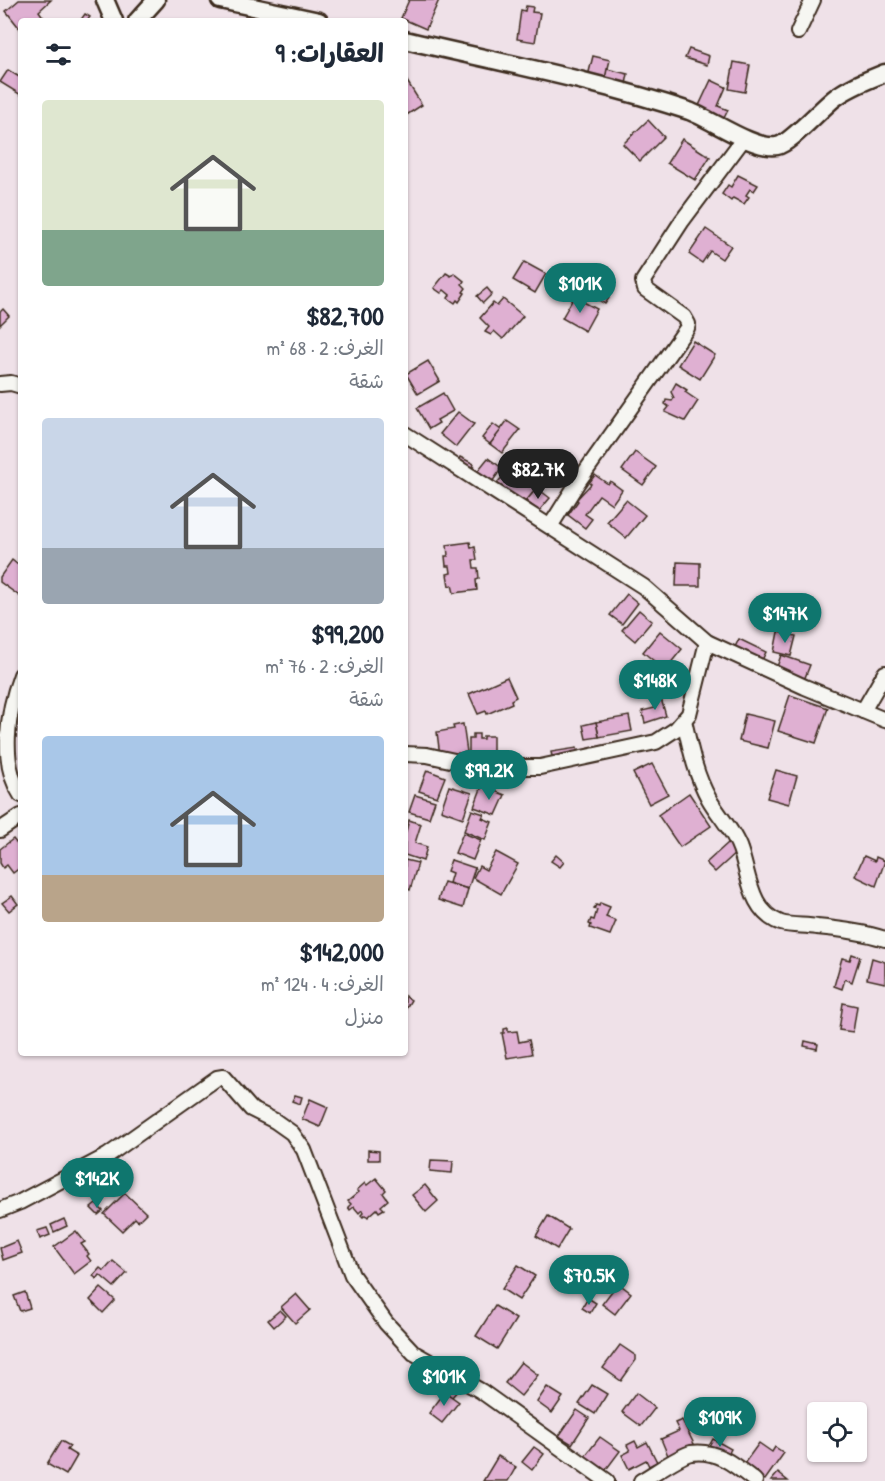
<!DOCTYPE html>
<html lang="ar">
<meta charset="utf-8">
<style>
:root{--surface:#fff;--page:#f2f2f3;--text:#1f2937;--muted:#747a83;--accent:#0f766e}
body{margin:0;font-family:"Patrick Hand","Playpen Sans Arabic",sans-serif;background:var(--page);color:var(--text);direction:rtl;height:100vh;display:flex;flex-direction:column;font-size:22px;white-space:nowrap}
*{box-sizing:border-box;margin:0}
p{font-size:20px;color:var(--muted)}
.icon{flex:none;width:33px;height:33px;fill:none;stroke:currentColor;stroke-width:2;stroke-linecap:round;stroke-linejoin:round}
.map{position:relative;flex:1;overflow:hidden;direction:ltr}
.details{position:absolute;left:18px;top:18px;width:390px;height:1038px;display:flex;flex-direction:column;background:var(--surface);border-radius:6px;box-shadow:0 2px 4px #0004;direction:rtl}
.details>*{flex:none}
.tools{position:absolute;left:807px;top:1402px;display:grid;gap:12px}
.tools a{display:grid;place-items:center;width:60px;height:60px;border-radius:6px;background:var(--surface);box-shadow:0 2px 4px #0004;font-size:30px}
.price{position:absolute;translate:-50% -51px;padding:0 14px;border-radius:21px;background:var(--accent);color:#fff;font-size:20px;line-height:39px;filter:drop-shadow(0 2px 3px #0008)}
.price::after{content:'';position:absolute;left:50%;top:36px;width:18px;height:14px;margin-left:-9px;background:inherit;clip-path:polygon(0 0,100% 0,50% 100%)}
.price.current{background:#222;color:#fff}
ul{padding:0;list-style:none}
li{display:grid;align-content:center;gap:12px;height:318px;padding:0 24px}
li span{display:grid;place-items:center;height:186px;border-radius:6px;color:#555}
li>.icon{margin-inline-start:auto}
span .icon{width:108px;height:108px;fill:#fffc;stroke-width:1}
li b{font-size:26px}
h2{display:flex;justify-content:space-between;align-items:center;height:72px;padding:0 24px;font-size:26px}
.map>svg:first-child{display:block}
</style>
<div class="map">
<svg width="885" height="1481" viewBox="0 0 885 1481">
<rect width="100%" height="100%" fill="#efe1e8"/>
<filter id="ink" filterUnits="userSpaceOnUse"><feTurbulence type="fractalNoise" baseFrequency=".0167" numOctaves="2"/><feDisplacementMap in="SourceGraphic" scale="12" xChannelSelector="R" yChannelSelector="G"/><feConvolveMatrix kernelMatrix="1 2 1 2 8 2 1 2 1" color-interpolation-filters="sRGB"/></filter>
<g filter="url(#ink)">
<!-- building -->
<g fill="#dfb0d2" stroke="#3b2a1e" stroke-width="1.5">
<polygon points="19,0 51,0 39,11 46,21 21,21 21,30 6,11"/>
<polygon points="409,0 439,0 426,29 401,18"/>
<polygon points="526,6 533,7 532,12 540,13 535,42 517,39 521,10 525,11"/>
<polygon points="85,14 90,17 87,21 80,21"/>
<polygon points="689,49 709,56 707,65 685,58"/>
<polygon points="593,56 610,60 604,84 587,80"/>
<polygon points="734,62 750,65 745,92 729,89"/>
<polygon points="607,69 628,74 625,89 604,84"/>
<polygon points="8,70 21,78 21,95 0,82"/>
<polygon points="405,78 422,105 405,116"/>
<polygon points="711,80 726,87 718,106 728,110 722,122 697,110"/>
<polygon points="648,120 664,137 640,161 623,144"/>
<polygon points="682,139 710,157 695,180 667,163"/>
<polygon points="738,175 758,185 754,191 750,189 746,195 749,197 744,204 733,198 731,201 722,194 728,185 731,187"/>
<polygon points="706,229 731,246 722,259 710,251 702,263 689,254"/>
<polygon points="524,262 546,274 535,293 513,280"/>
<polygon points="446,273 451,276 454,273 464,281 462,284 466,288 463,292 465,293 459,302 457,300 455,303 448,298 450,295 444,290 441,293 434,288"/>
<polygon points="598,287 604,291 602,294 609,298 605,304 592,296"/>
<polygon points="487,288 492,294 483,303 477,296"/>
<polygon points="574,297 597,309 585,331 562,318"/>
<polygon points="503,299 523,316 503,339 494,331 491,335 485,332 489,327 480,318 493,303 497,306"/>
<polygon points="3,309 9,316 0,325 0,312"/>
<polygon points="693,341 715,355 700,379 678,365"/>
<polygon points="428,361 440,381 418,394 406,374"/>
<polygon points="676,383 687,390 685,392 698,401 685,421 665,412 669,407 665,404 666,400 672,401 674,398 671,392"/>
<polygon points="443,393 453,411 437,420 439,423 429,429 417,408"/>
<polygon points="458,412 474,424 456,447 440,434"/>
<polygon points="507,421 520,430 502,453 490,444"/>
<polygon points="493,424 501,430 490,444 482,438"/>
<polygon points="635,452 656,467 643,485 622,470"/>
<polygon points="460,457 474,464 472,470 457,463"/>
<polygon points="488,458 502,468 490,485 475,474"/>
<polygon points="507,472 521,483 525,477 537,488 523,505 497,483"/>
<polygon points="595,475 608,484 610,481 622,490 612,504 599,495 585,514 592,519 585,528 568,515 578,501 576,500 591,484 589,483"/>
<polygon points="537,488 550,498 539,511 526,501"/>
<polygon points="626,500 645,515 626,538 607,522"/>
<polygon points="470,542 471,548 475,547 477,560 473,560 474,568 478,568 479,579 476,580 477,590 454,593 452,585 449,586 447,574 451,573 450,566 446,566 445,556 448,556 447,545"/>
<polygon points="12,560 17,564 21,562 21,597 0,582 0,577"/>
<polygon points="677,562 700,563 700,586 676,586"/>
<polygon points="627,594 638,603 622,624 610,615"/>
<polygon points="639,610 652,621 635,641 622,630"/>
<polygon points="660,631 682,649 665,670 643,652"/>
<polygon points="778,632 796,636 791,656 774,652"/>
<polygon points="739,639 766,652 760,664 733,651"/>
<polygon points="781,655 810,665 804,680 776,670"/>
<polygon points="507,677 516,697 511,700 512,703 487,714 486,711 478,714 469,694"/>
<polygon points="660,695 666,716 645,723 642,711 655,708 652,697"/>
<polygon points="790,695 828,708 816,743 778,731"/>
<polygon points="745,714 775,721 768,748 739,741"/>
<polygon points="629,716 632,731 599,737 596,722"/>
<polygon points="596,722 599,737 586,739 583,725"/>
<polygon points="463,724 467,752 440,756 437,732 454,729 453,726"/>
<polygon points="473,734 479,734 479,739 483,739 483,736 493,736 493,760 483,760 483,755 469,755 469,739 473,739"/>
<polygon points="577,748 579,756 553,760 551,752"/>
<polygon points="652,764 668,794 649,804 633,773"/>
<polygon points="427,770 445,777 437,797 419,791"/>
<polygon points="776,770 797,776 789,804 767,798"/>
<polygon points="449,786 472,793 463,818 441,810"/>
<polygon points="482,786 505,795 496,815 474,807"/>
<polygon points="689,793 711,826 680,847 658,815"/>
<polygon points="415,795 435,801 429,818 409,812"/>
<polygon points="472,810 484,814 482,818 492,822 485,840 464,831"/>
<polygon points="409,820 421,824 415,843 427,847 423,861 405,855 405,835"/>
<polygon points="463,833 481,840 473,860 455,853"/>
<polygon points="13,839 21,849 21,867 13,873 7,865 3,868 0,863 0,849"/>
<polygon points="728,843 737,852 715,872 706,863"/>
<polygon points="496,852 518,864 501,894 473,878 479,866 486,870"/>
<polygon points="556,855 564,862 560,867 551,861"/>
<polygon points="864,856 875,861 876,857 885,861 876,886 855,876"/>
<polygon points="405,860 418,863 410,890 405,888"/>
<polygon points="451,860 475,868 468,889 449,883 452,873 447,871"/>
<polygon points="444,882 468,889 463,908 438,900"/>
<polygon points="12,896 18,904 9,911 2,903"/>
<polygon points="600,903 610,907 606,917 616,921 610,935 590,928 591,925 589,924 591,919 594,920 597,910 594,909 596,905 599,906"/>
<polygon points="852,954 860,957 852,982 845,979 842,989 834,986 842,958 850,960"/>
<polygon points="872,958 885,962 885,983 867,979"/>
<polygon points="405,996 411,1000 405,1010"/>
<polygon points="843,1003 857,1006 853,1032 839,1030"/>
<polygon points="508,1028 508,1032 517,1031 519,1042 529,1040 532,1054 507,1058 502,1033 504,1033 504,1029"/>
<polygon points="805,1041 818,1044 817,1049 804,1046"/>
<polygon points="295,1095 302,1097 300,1104 292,1101"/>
<polygon points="310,1099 328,1107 320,1127 302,1119"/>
<polygon points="368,1150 379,1151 379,1160 368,1160"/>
<polygon points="431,1160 453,1161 452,1173 430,1171"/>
<polygon points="376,1178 386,1190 383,1193 388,1200 381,1206 384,1209 379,1212 377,1209 368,1217 366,1215 363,1217 361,1215 364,1212 362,1210 359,1213 354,1207 350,1210 348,1207 351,1204 348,1201 359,1192 357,1190 365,1183 367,1185"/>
<polygon points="425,1185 438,1201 426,1212 412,1195"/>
<polygon points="125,1193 146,1213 138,1221 135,1218 122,1231 104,1214"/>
<polygon points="96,1204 103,1211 98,1215 91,1208"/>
<polygon points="548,1216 569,1229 557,1249 536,1236"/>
<polygon points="64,1219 67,1226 54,1232 51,1225"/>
<polygon points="47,1228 50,1235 40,1239 37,1231"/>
<polygon points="76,1231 85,1242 81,1244 89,1254 87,1256 91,1261 74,1274 54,1247"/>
<polygon points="17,1241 22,1253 3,1260 0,1248"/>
<polygon points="113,1261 127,1273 114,1287 100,1275 97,1279 93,1276 100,1268 104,1271"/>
<polygon points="518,1265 535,1276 519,1300 502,1289"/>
<polygon points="618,1283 631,1293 615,1314 602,1304"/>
<polygon points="101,1288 115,1300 103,1313 90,1300"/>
<polygon points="25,1292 30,1308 20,1311 14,1296"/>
<polygon points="296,1294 310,1310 295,1323 281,1307"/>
<polygon points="588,1298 596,1303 590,1313 582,1308"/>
<polygon points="495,1306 516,1319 497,1349 476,1336"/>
<polygon points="280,1310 286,1316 274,1327 268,1320"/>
<polygon points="620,1345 636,1356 636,1360 621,1381 603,1368"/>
<polygon points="521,1362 538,1375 521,1396 505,1383"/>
<polygon points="451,1384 458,1390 452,1397 445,1392"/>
<polygon points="592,1385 607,1394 595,1414 579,1404"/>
<polygon points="547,1387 563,1397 552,1413 537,1402"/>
<polygon points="445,1392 459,1402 442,1423 429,1413"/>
<polygon points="636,1393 655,1408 641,1426 622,1412"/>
<polygon points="708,1405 715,1410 711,1416 703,1411"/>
<polygon points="577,1410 589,1418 572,1444 559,1436"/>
<polygon points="682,1420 695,1446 669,1458 661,1439 679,1431 675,1423"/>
<polygon points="600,1437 620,1451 605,1471 585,1456"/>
<polygon points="713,1439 731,1449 727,1456 709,1446"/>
<polygon points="61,1441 70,1446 67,1450 77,1456 66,1475 47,1464"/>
<polygon points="635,1441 638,1447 647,1442 657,1462 649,1466 646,1460 629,1469 622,1455 630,1451 627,1445"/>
<polygon points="759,1443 772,1452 775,1447 784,1453 765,1480 743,1465"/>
<polygon points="534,1447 544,1454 532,1470 522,1462"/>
<polygon points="498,1456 516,1467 508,1481 483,1481"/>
<polygon points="778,1473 788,1481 771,1481"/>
</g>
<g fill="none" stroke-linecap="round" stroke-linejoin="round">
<defs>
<g id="minor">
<polyline points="798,32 813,0"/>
<polyline points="0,384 11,383 21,386"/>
<polyline points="405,434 644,587 707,642 805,687 885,720"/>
<polyline points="551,525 578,482 687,328 688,324 684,317 645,289 643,281 682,221 744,138"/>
<path d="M 21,675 C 7,712 0,764 21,795"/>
<polyline points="863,711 885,673"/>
<path d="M 684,720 C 690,747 695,774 709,799 C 718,815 734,831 740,849 C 749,874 750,912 781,923 C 791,926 806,925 817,927 C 840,929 863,932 885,939"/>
<polyline points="405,754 427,755 482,767 540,767 656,742 676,729 689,714 707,642"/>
<polyline points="0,830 21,816"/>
<polyline points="0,1210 20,1202 107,1156 217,1078 223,1077 251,1109 275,1121 292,1133 304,1150 352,1275 386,1323 414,1353 481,1391 607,1481"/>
<path d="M 641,1481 C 652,1475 680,1455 691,1453 C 717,1449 736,1466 755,1481"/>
</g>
<g id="tertiary">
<polyline points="105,0 114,21"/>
<polyline points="220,0 319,21"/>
<polyline points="137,21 156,0"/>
<path d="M 405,40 C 498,62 598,81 689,111 C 711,119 754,150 777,146 C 790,144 822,107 836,97 C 851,86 868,80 885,73"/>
</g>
</defs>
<!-- minor casing -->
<use href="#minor" stroke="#3b2a1e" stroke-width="18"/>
<!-- tertiary casing -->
<use href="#tertiary" stroke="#3b2a1e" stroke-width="21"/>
<!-- minor -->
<use href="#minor" stroke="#f6f6f2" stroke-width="14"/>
<!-- tertiary -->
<use href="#tertiary" stroke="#f6f6f2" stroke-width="16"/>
</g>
</g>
</svg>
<div class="tools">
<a><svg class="icon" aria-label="locate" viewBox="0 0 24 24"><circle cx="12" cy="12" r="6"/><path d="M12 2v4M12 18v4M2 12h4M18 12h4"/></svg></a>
</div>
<b class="price" style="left:580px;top:314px">$101K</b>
<b class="price current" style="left:538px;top:500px">$82.7K</b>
<b class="price" style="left:785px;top:644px">$147K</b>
<b class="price" style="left:655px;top:711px">$148K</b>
<b class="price" style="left:489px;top:801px">$99.2K</b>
<b class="price" style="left:97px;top:1209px">$142K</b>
<b class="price" style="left:589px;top:1306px">$70.5K</b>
<b class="price" style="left:444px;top:1407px">$101K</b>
<b class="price" style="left:720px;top:1448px">$109K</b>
<section class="details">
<h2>العقارات: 9<svg class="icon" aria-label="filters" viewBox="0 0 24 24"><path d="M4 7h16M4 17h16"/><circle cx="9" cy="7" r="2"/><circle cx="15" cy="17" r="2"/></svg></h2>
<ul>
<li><span style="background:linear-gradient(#dfe7d0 70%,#7fa58c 0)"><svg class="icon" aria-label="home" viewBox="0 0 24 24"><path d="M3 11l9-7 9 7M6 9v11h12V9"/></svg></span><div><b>$82,700</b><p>الغرف: 2 · 68 m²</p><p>شقة</p></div></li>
<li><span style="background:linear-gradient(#c9d6e8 70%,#9aa5b1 0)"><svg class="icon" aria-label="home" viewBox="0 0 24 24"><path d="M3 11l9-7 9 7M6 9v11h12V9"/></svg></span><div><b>$99,200</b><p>الغرف: 2 · 76 m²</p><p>شقة</p></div></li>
<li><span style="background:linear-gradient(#a9c7e8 75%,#b9a48a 0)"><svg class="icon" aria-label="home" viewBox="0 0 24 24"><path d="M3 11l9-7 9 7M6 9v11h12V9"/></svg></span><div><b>$142,000</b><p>الغرف: 4 · 124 m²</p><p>منزل</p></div></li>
</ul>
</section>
</div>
